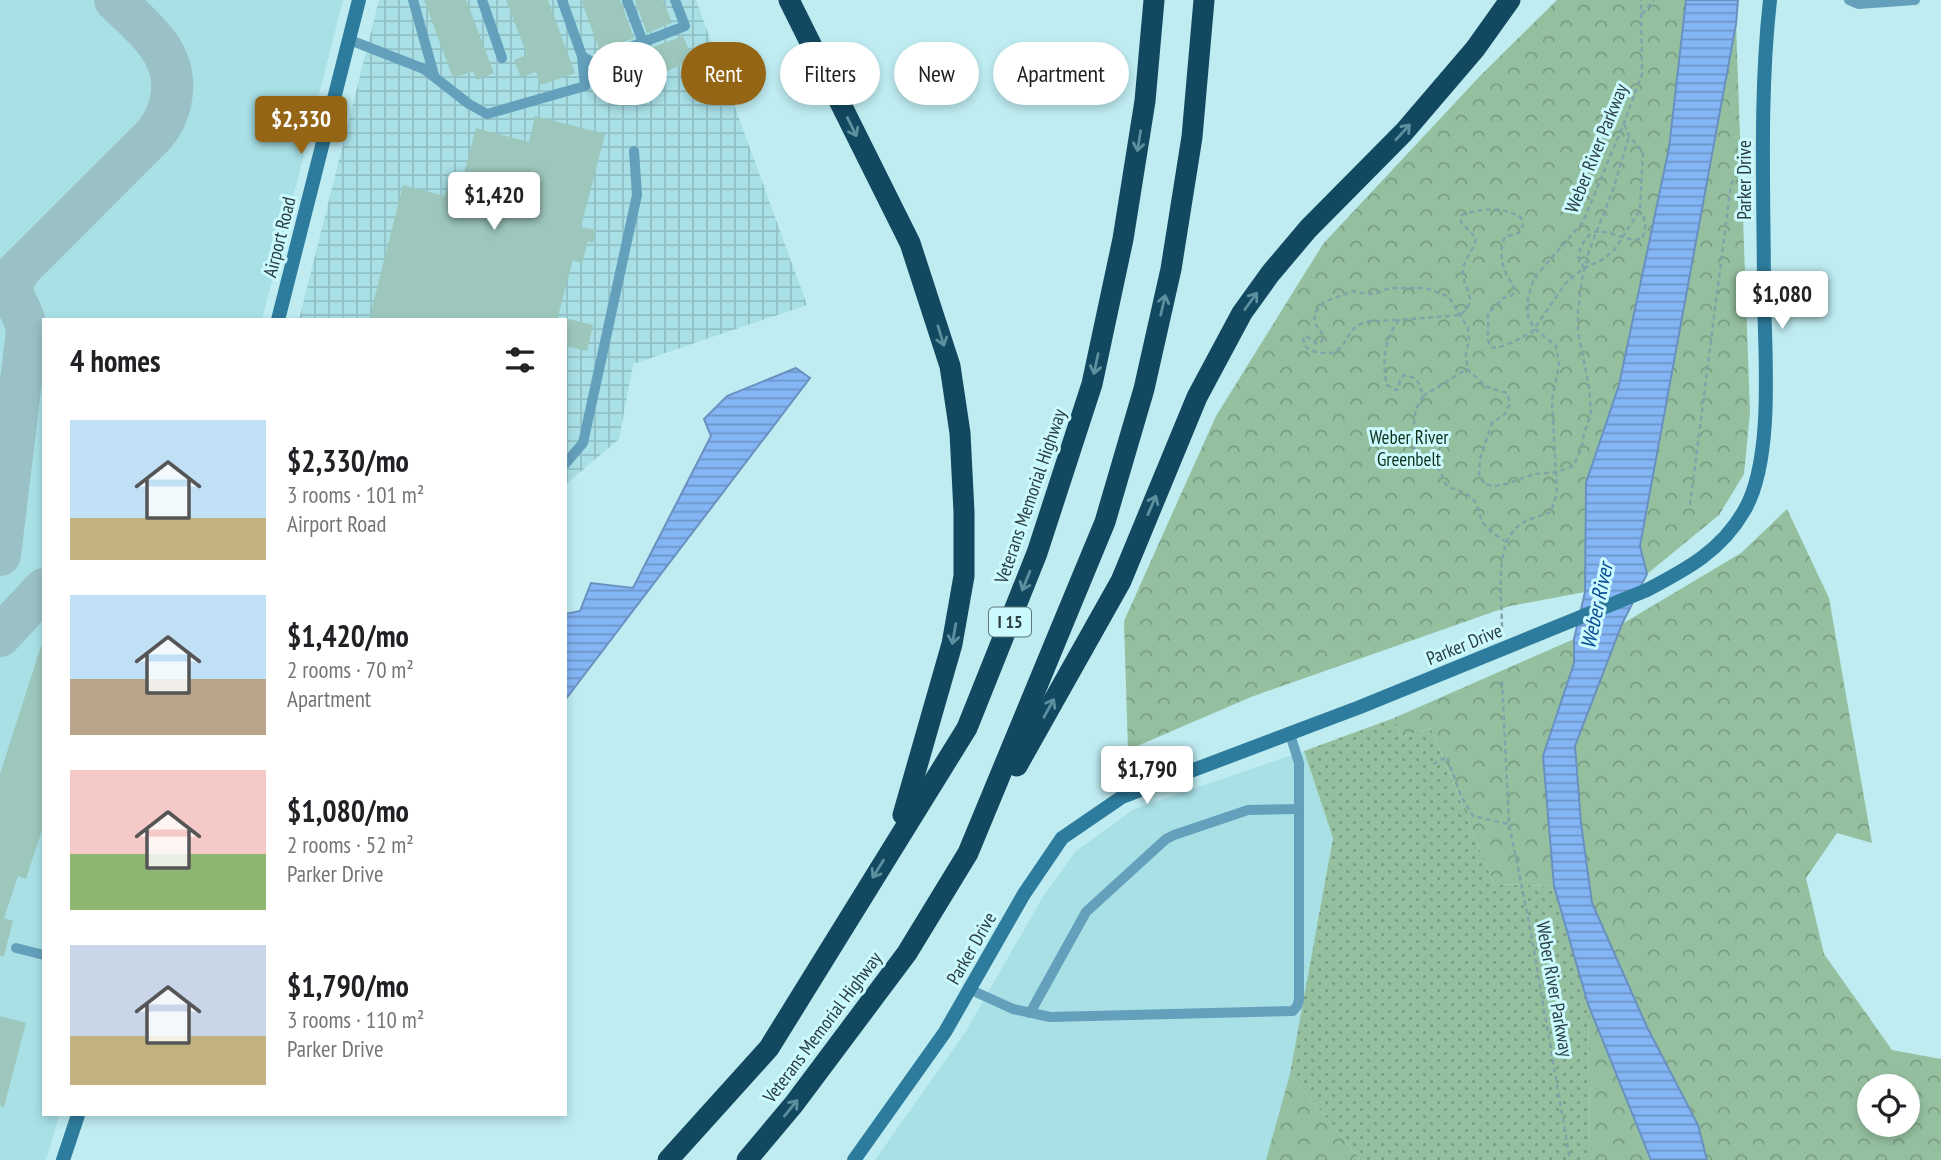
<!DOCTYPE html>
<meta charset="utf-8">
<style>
:root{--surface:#fff;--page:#f2f2f2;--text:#202124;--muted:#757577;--accent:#946514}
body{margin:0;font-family:"PT Sans Narrow",sans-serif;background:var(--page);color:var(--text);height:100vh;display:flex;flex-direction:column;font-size:26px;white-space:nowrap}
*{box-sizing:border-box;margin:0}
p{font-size:23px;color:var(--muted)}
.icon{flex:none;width:38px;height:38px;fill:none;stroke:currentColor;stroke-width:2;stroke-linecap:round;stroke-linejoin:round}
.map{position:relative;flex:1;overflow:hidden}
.panel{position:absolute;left:42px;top:318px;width:525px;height:798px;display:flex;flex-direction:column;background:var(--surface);border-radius:0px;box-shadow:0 4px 10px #0003}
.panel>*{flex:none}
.guide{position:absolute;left:588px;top:42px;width:665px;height:63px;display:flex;gap:14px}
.controls{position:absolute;left:1857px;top:1074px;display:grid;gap:14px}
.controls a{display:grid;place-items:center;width:63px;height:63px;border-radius:50%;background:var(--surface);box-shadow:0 4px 10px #0003;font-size:35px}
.price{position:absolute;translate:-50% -60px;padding:0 16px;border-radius:7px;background:#fff;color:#222;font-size:23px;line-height:46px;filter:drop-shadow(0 2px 4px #0008)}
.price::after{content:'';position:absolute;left:50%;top:42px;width:21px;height:16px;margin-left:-10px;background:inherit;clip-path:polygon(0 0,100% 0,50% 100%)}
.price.current{background:var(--accent);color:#fff}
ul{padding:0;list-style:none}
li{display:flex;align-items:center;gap:21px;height:175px;padding:0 28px}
li span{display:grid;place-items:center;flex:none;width:196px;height:140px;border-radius:0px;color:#555}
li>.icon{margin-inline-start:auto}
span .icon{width:84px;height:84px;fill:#fffc;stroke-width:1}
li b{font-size:30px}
h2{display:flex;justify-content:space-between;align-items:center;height:84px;padding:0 28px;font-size:30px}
.pill{padding:0 24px;border-radius:32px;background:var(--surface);box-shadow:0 4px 10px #0003;font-size:24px;line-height:63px}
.pill.current{background:var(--accent);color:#fff}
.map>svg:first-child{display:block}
</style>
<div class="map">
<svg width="1941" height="1160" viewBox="0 0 1941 1160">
<defs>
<pattern id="industrial-grid" width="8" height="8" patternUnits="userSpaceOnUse" patternTransform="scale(1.75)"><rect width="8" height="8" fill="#a8e0e6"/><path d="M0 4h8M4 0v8" fill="none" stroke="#91c1c6"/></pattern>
<pattern id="grass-dots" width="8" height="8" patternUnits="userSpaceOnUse" patternTransform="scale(1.75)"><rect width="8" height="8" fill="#95c0a0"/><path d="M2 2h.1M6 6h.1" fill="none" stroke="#7a9d84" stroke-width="1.8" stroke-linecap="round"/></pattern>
<pattern id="forest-crowns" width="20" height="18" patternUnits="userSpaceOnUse" patternTransform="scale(1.75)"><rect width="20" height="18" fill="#95c0a0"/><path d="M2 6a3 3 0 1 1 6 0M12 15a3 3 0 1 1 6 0" fill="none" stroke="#7a9d84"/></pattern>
<pattern id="water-rules" width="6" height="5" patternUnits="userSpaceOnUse" patternTransform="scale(1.75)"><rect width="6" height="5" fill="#84b5f5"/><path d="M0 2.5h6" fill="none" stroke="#6c95c8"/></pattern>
</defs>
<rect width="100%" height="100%" fill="#beecf1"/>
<!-- built -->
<g fill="#a8e0e6">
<polygon points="0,0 343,0 262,320 44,320 44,1115 59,1115 49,1152 45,1160 0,1160"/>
<polygon points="1304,751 1333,838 1293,1078 1268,1160 875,1160 966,1031 1044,895 1076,851 1134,809"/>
</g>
<!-- industrial -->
<polygon fill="url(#industrial-grid)" points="379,0 696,0 807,305 633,364 619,439 565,485 565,320 299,320"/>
<!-- grass -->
<polygon fill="url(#grass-dots)" points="1394,718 1401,737 1431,728 1494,884 1554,886 1588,1004 1590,1153 1592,1160 1364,1160 1360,1159 1290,1074 1333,838 1304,751"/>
<!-- forest -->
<g fill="url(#forest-crowns)" fill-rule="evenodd">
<polygon points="1557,0 1686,0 1669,148 1619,386 1586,483 1585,592 1510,606 1251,697 1128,750 1124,621 1216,416 1323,244 1480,76"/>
<polygon points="1736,24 1750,412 1744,474 1719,515 1647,574 1640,546"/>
<path d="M 1787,509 L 1829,598 L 1872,843 L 1837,833 L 1806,878 L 1824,954 L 1892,1050 L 1941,1059 L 1941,1160 L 1707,1160 L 1698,1125 L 1647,1027 L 1592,903 L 1581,823 L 1575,746 L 1622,624 L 1741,553 ZM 1869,1087 L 1908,1087 L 1908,1125 L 1869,1125 Z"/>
<polygon points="1574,639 1574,663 1543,756 1554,886 1494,884 1431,728 1401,737 1394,718"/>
<polygon points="1588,1004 1651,1160 1592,1160 1590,1153"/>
<polygon points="1290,1074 1360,1159 1364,1160 1266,1160"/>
</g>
<!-- water -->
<g fill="url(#water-rules)" stroke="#6991bf" stroke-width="2">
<polygon points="1686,0 1738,0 1736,24 1640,546 1647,574 1622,624 1575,746 1581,823 1592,903 1647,1027 1698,1125 1707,1160 1651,1160 1588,1004 1554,886 1543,756 1574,663 1574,639 1585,592 1586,483 1619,385 1669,148"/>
<polygon points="796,368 810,378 565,700 565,614 580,611 591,583 633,588 711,436 704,419 727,396"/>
</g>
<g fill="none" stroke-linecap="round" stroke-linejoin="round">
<!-- taxiway -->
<g stroke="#9ac2c6" stroke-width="42">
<path d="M 0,289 L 154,135 C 165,122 171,108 172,90 C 175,50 141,26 115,0"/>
<path d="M 0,555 L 27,331 C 24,304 0,296 22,267"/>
<polyline points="0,636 44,589"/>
</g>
</g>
<!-- building -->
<g fill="#9dc7bd">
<polygon points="424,0 466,0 494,73 477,80 473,71 453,78"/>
<polygon points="506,0 548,0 575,73 541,85 536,72 521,78 514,60 527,55"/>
<polygon points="581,0 620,0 634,38 600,51"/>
<polygon points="635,0 663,0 672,23 647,33"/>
<polygon points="683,36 693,60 600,99 591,74 606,68 605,65"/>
<polygon points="535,116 605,134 581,227 596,230 593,243 588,241 582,263 573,260 557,320 369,320 403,185 445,196 448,186 455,183 457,172 464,174 476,128 529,142"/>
<polygon points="565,318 593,325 587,351 565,346"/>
<polygon points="41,646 44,646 44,824 26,879 18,876 4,918 13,921 4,956 0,956 0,774"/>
<polygon points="0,1016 26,1023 4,1107 0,1106"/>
</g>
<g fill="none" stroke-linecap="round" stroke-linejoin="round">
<!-- path -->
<g stroke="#81a4a8" stroke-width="2.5" stroke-dasharray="5 3.5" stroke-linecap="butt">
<polyline points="1642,14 1654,0"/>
<path d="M 1584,268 L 1578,256 C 1591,210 1617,244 1642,239 C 1646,228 1647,222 1641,212"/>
<path d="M 1397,320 C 1387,321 1373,320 1363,323 C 1342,329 1350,360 1316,352 C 1307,350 1304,346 1303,337 L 1308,337 L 1317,344 L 1322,341 C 1325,331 1318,331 1315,323 C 1314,320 1315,317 1314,314 L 1324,302 L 1353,291 L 1366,294 L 1377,293 L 1390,288 L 1426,288 L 1449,297 L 1468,328 L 1469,340 L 1466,353 L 1467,369 L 1487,387 L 1507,393 L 1510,404 L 1505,414 L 1492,423 L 1480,459 L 1479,474 L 1484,484 L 1494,486 L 1507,484 L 1534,474 L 1557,472 L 1573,466 L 1581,450 L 1584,433 L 1591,415 L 1589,387 L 1578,332 L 1578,310 L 1582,279 L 1589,251 L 1614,187 L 1629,136"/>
<polyline points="1423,396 1467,369"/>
<polyline points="1690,505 1731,184 1748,157"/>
<path d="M 1506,542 C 1499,537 1489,531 1484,524 C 1477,514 1481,504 1468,495 C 1453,485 1446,494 1441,471 C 1435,466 1421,464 1417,456 C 1413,449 1413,419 1416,411 C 1417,406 1421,400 1423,396 C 1419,383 1418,377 1404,375 L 1400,381 L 1398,389 L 1396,390 L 1387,385 C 1382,362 1384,339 1399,320 L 1460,315 C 1482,298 1460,287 1463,269 C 1465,257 1475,249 1476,238 L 1461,222 L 1462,215 C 1482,208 1504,206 1521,218 L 1523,225 L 1519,233 L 1505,237 C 1499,249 1501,265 1508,277 C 1511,283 1514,285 1515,292 L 1511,296 L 1503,298 L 1488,314 L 1488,341 L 1491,347 L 1497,348 L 1513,342 L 1532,332 L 1565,284 L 1584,268 L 1604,259 L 1615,249 L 1640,210 L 1643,152 L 1629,136 L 1624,123"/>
<path d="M 1502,627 C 1502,600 1494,547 1517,527 C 1526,519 1540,516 1551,512 L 1557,493 L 1552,400 L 1559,365 L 1556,346 L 1534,328 L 1528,317 L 1528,298 L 1534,278 L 1583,222 L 1624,123 L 1642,74 L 1641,0"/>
<polyline points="1502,681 1509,824 1529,922 1570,1160"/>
<polyline points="1433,764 1447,757 1461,796 1473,816 1508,824"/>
</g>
<!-- lane -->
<g stroke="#64a0bc" stroke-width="10">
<polyline points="413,0 434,75"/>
<polyline points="482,0 502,58"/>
<polyline points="627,0 643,42"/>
<polyline points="1849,0 1858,4 1915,0"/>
<polyline points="350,40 424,69 469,104 487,114 585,86 582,56 562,0"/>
<polyline points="582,56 592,62 685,26 675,0"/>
<polyline points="565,464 583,443 637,195 634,151"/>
<polyline points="16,948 44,955"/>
<polyline points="969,989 1013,1009 1050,1017 1293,1011 1297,1006 1299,1000 1299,763 1290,734"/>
<polyline points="1030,1013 1086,912 1166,839 1174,835 1248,810 1299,809"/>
</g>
<!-- secondary -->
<g stroke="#2e7c9d" stroke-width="14">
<polyline points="278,320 359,0"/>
<polyline points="63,1160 78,1115"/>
<path d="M 854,1160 L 945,1032 L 1024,894 L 1062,838 L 1122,797 L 1360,707 L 1647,590 C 1687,569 1721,551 1744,511 C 1774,461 1765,355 1764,297 C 1764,198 1759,98 1770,0"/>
</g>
<!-- highway -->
<g stroke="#134960" stroke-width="21">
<polyline points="789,0 910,243 950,366 960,433 964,512 964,576 952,644 903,815"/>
<polyline points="1017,766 1121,581 1197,397 1242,313 1270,274 1308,229 1404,132 1475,49 1510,0"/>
<polyline points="668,1160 769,1048 967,728 1037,553 1092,384 1123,239 1145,101 1154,0"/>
<polyline points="747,1160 794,1104 907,953 968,853 1105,522 1144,389 1171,269 1192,137 1204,0"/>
</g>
</g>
<!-- one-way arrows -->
<defs><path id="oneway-shaft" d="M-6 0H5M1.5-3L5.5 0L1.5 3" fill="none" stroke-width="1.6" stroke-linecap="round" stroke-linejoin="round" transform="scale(1.75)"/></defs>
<g stroke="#5d909f">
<use href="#oneway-shaft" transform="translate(852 127) rotate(64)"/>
<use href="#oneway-shaft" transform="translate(1403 132) rotate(-47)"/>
<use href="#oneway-shaft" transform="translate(1139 141) rotate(99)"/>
<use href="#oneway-shaft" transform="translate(1251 301) rotate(-54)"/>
<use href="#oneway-shaft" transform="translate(1163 305) rotate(-77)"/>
<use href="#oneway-shaft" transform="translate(941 336) rotate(73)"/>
<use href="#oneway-shaft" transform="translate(1096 364) rotate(102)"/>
<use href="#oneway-shaft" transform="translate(1152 505) rotate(-67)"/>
<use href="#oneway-shaft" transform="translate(1026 581) rotate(112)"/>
<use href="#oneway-shaft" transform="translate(954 634) rotate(100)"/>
<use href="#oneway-shaft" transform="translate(1049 708) rotate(-61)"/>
<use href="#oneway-shaft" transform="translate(878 869) rotate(122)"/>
<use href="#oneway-shaft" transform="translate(791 1108) rotate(-51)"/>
</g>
<g text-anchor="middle" stroke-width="6" stroke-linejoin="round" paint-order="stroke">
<!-- shield labels -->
<rect fill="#cbfafe" stroke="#5b7679" stroke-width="2" x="989" y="607.5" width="42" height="29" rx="5"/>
<g font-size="18" font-weight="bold" fill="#2b3e40">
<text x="1010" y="628">I 15</text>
</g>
<!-- street labels -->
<g font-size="19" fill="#2b3e40" stroke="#cbfafe">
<text transform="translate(1596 148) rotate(-68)" y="7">Weber River Parkway</text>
<text transform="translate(1744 180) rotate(-90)" y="7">Parker Drive</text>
<text transform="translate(279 237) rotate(-76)" y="7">Airport Road</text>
<text transform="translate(1030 496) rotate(-71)" y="7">Veterans Memorial Highway</text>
<text transform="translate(1464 644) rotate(-22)" y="7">Parker Drive</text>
<text transform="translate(971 948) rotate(-60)" y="7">Parker Drive</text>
<text transform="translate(1555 989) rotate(80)" y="7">Weber River Parkway</text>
<text transform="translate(822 1027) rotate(-53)" y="7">Veterans Memorial Highway</text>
</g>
<!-- park labels -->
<g font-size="19" fill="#10301b" stroke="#cbfafe">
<text x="1409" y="444">Weber River<tspan x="1409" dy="22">Greenbelt</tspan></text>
</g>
<!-- water labels -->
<g font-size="21" font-style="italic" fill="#084b95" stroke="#cbfafe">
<text transform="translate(1597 606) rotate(-78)" y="7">Weber River</text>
</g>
</g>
</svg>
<div class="controls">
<a><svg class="icon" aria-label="locate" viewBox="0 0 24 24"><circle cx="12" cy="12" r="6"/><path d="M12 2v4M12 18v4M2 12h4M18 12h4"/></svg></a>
</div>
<b class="price current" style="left:301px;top:156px">$2,330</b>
<b class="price" style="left:494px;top:232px">$1,420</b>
<b class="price" style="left:1782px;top:331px">$1,080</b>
<b class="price" style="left:1147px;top:806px">$1,790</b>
<div class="guide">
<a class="pill">Buy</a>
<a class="pill current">Rent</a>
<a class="pill">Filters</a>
<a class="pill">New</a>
<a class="pill">Apartment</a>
</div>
<section class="panel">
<h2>4 homes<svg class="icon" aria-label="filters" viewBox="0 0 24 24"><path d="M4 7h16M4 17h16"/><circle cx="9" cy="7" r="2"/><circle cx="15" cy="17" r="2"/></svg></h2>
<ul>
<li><span style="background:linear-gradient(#bfe0f5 70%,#c2b280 0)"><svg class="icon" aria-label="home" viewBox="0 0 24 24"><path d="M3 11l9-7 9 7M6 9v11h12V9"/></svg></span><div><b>$2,330/mo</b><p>3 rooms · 101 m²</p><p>Airport Road</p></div></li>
<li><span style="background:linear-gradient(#bfe0f5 60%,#b9a48a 0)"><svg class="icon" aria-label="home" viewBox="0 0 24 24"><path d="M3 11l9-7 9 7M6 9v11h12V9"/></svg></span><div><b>$1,420/mo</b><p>2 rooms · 70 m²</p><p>Apartment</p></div></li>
<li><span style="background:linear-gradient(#f6c9c9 60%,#8fb573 0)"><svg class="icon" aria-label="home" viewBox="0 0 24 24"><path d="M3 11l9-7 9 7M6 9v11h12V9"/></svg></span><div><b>$1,080/mo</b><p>2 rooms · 52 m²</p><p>Parker Drive</p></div></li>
<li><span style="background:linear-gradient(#c9d6e8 65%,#c2b280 0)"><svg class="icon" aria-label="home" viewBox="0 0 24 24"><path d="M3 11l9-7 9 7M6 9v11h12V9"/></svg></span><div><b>$1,790/mo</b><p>3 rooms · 110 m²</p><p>Parker Drive</p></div></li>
</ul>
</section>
</div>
